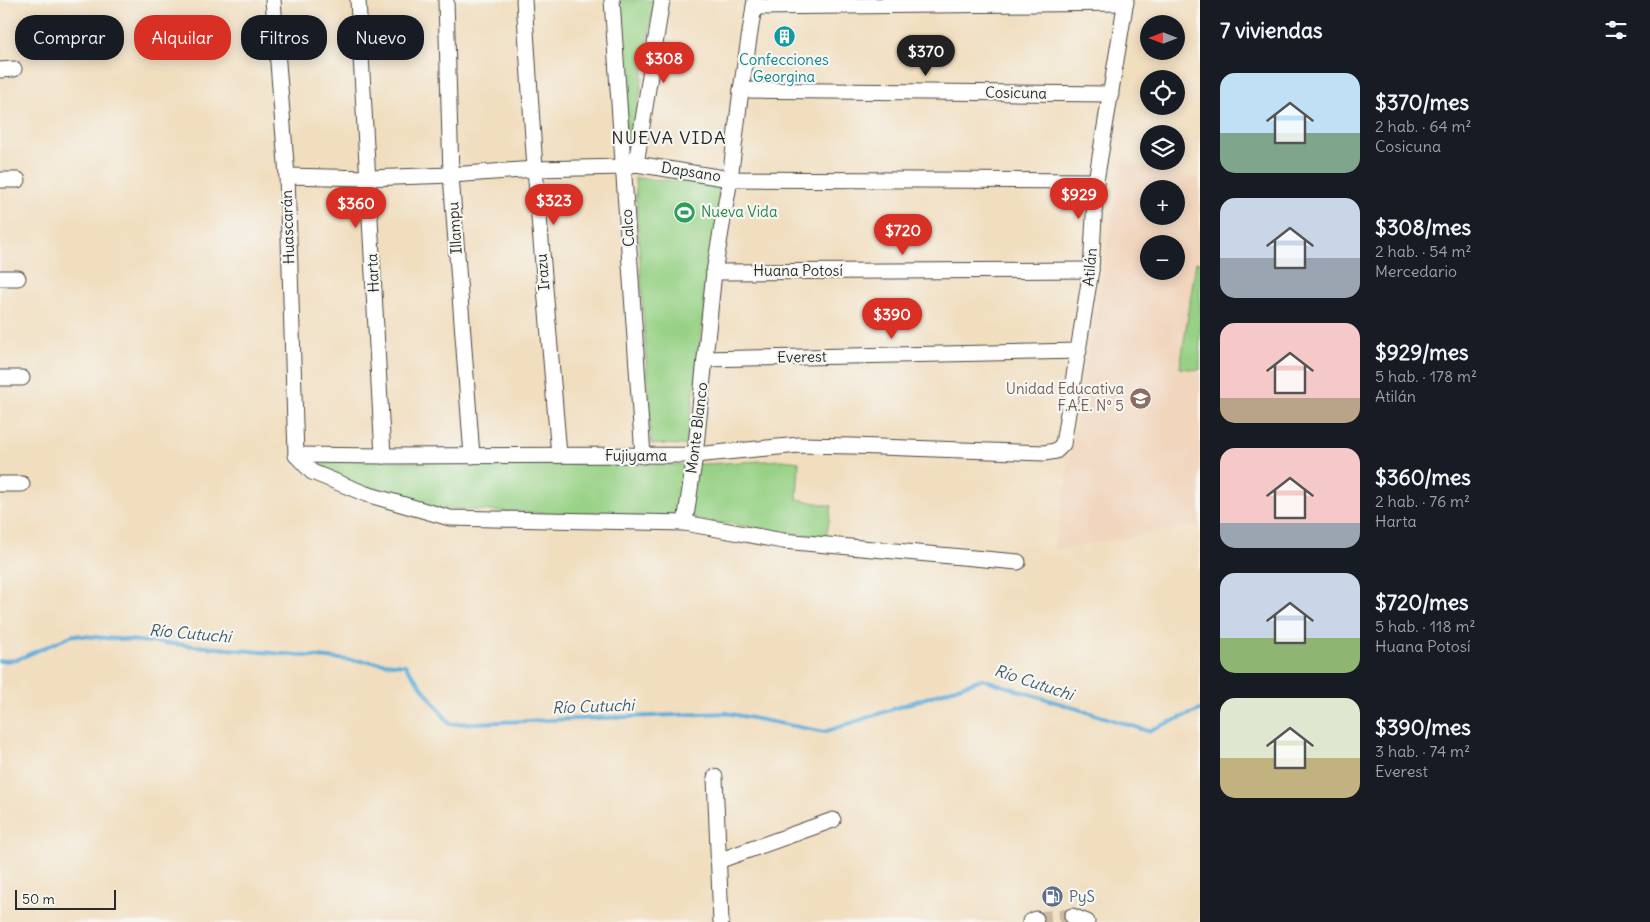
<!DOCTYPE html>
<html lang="es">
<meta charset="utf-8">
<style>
:root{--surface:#171b24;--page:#20242c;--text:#f1f3f6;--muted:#9ea1a6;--accent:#d93025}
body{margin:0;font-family:Delius,sans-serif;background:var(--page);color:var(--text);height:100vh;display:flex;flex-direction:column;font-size:19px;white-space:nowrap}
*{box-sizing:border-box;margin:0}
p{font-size:16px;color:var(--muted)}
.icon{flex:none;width:28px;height:28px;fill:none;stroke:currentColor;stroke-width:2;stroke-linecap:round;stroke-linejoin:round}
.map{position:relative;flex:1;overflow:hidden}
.drawer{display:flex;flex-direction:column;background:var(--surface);width:450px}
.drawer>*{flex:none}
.hud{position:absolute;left:15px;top:15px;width:475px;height:45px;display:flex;gap:10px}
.needle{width:32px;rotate:270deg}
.buttons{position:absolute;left:1140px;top:15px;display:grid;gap:10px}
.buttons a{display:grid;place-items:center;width:45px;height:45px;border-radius:50%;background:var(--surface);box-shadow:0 2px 12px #0003;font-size:25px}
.scale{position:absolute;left:15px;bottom:12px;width:101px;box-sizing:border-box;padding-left:5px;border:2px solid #2b2b2b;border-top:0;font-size:14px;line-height:18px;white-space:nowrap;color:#2b2b2b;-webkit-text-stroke:4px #f6f6f2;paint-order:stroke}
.price{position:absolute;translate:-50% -42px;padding:0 11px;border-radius:18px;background:var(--accent);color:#fff;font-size:16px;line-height:32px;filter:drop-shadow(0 1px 2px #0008)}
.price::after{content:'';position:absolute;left:50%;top:30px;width:15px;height:11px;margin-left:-8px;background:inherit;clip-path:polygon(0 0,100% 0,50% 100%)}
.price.selected{background:#222;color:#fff}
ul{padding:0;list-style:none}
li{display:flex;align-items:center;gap:15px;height:125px;padding:0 20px}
li span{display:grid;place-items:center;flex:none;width:140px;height:100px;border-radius:15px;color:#555}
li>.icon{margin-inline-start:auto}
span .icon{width:60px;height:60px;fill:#fffc;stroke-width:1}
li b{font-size:21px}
h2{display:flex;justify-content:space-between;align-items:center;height:60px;padding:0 20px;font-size:21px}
.tag{padding:0 18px;border-radius:20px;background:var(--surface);box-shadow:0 2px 12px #0003;font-size:18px;line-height:45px}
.tag.selected{background:var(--accent);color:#fff}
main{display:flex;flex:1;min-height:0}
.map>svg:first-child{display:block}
</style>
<main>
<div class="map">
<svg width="1200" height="922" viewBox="0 0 1200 922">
<rect width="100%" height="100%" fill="#f6f6f2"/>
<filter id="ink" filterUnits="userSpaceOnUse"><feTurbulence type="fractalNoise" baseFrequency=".02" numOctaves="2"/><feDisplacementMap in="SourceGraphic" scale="10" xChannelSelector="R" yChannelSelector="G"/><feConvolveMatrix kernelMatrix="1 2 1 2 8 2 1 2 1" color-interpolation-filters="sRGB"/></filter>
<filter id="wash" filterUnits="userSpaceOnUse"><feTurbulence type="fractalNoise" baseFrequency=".0096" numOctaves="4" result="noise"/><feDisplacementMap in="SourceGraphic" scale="20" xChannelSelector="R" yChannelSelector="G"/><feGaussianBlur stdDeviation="1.12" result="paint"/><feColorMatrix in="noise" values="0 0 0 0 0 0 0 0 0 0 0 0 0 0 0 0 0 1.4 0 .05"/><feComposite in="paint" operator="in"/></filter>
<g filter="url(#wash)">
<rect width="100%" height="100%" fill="#f1debf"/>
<!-- built -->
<path fill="#f1d5bd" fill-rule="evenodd" d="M 1122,161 L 1200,179 L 1200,525 L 1054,550 ZM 1149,189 L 1176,189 L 1176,216 L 1149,216 ZM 1149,244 L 1176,244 L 1176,271 L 1149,271 Z"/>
<!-- green -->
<g fill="#97d185" stroke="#617e58">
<polygon points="619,0 654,0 632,146 627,146"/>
<polygon points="635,178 721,184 719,199 721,199 714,236 687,445 651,444"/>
<polygon points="1196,262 1200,263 1200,370 1180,368"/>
<polygon points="311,460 686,465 782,460 799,462 797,499 832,506 826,537 697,520 430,508 365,489"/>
</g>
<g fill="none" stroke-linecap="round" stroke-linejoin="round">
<!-- stream -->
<polyline stroke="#62aedb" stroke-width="4" points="0,661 16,660 73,635 405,665 450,724 726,713 825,732 982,679 1148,731 1200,710"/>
</g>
</g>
<g filter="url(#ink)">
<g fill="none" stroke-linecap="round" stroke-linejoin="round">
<!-- minor-tunnel -->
<polyline stroke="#c9baa1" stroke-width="15" stroke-dasharray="15 8" stroke-linecap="butt" points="1036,919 1072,916"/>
<defs>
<g id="minor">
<polyline points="273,0 287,176 296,455"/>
<polyline points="358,0 383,456"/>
<polyline points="446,0 451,175 472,456"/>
<polyline points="524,0 535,169 559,455"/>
<polyline points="612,0 643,456"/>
<polyline points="755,0 741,90 730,179 714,272 695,455 685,523 783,541 1018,562"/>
<polyline points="754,7 1126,3"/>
<polyline points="0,70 14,69"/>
<polyline points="741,90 1111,94"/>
<polyline points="636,164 662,0"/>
<polyline points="287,176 368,178 451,175 535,169 623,167 636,164 730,179 1096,181"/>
<polyline points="0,180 18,180"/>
<polyline points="714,272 1091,270"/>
<polyline points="0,278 18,278"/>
<polyline points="705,359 1079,351"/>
<polyline points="0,378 22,378"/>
<polyline points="296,455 383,456 695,455 799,445 852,446 1044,453 1056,451 1063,444 1091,270 1096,181 1126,0"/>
<polyline points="296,455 312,472 366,494 450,518 685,523"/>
<polyline points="0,484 22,484"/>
<polyline points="715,777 721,922"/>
<polyline points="718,861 833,820"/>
<polyline points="1072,916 1087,922"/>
<polyline points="1030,922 1036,919"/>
</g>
</defs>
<!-- minor casing -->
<use href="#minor" stroke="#494641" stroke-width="17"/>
<!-- minor -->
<use href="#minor" stroke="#fff" stroke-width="15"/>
</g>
</g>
<!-- icons -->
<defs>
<symbol id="building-disc" viewBox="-11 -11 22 22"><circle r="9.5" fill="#0f9aa8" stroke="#f6f6f2"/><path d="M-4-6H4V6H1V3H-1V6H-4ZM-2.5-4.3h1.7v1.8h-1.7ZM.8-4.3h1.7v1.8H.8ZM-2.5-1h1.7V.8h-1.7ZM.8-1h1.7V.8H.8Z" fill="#fff"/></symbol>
<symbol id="stadium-disc" viewBox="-11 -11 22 22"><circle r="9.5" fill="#2e9e5b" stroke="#f6f6f2"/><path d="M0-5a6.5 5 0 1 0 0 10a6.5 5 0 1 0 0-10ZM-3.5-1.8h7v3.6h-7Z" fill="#fff"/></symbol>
<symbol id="school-disc" viewBox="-11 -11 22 22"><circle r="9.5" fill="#8d6e63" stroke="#f6f6f2"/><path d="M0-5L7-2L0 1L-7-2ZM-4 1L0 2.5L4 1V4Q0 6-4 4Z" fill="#fff"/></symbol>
<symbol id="fuel-disc" viewBox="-11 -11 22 22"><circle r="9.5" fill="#5c6f8a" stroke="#f6f6f2"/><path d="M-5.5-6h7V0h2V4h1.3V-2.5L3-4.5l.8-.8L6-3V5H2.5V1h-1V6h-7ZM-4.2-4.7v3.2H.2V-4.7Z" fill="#fff"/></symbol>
</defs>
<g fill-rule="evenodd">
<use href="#building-disc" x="772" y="24" width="25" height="25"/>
<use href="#stadium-disc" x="672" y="200" width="25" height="25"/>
<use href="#school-disc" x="1128" y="386" width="25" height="25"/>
<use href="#fuel-disc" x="1040" y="884" width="25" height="25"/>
</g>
<g text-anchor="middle" stroke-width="4.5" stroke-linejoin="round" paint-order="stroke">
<!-- culture labels -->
<g font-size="15" fill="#0d838f" stroke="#f6f6f2">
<text x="784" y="65">Confecciones<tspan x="784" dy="17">Georgina</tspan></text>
</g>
<!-- street labels -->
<g font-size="15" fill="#2b2b2b" stroke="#f6f6f2">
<text transform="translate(1016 93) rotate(1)" y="5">Cosicuna</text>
<text transform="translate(691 172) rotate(9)" y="5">Dapsano</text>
<text transform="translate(288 227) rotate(-92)" y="5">Huascarán</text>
<text transform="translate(455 228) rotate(-94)" y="5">Illampu</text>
<text transform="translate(628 228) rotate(-94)" y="5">Calco</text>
<text transform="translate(1090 267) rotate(-85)" y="5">Atilán</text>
<text x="798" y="276">Huana Potosí</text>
<text transform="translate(543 272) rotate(-95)" y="5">Irazu</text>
<text transform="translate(373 273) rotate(-93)" y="5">Harta</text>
<text transform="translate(802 357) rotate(-1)" y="5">Everest</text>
<text transform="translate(697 428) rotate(-83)" y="5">Monte Blanco</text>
<text x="636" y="461">Fujiyama</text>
</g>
<!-- leisure labels -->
<g font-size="15" fill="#27864d" stroke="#f6f6f2" text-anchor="start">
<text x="701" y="217">Nueva Vida</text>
</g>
<!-- education labels -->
<g font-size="15" fill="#785e54" stroke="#f6f6f2" text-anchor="end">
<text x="1124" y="394">Unidad Educativa<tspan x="1124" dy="17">F.A.E. Nº 5</tspan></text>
</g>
<!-- service labels -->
<g font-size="15" fill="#4e5e75" stroke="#f6f6f2" text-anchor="start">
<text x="1069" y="902">PyS</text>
</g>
<!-- water labels -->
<g font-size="16" font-style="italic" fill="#3e5969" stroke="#f6f6f2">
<text transform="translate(190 633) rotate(5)" y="6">Río Cutuchi</text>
<text transform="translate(1034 682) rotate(18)" y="6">Río Cutuchi</text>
<text transform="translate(593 706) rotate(-2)" y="6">Río Cutuchi</text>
</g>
<!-- quarter labels -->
<g font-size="18" letter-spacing="1" fill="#2b2b2b" stroke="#f6f6f2">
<text x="669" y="144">NUEVA VIDA</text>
</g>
</g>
</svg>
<div class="buttons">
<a><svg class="needle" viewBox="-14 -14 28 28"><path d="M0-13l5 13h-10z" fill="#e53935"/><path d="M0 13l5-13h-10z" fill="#9ea1a6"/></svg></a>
<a><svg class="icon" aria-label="locate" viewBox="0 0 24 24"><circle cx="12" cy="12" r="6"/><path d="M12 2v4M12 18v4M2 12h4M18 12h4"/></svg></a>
<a><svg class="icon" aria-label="layers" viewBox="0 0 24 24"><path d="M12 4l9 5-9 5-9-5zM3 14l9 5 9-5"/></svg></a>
<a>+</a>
<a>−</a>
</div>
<div class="scale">50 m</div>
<b class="price selected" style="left:926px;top:77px">$370</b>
<b class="price" style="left:664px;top:84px">$308</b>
<b class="price" style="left:1079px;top:220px">$929</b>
<b class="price" style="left:554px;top:226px">$323</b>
<b class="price" style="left:356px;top:229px">$360</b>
<b class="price" style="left:903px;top:256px">$720</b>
<b class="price" style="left:892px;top:340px">$390</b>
<div class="hud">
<a class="tag">Comprar</a>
<a class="tag selected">Alquilar</a>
<a class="tag">Filtros</a>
<a class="tag">Nuevo</a>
</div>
</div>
<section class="drawer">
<h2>7 viviendas<svg class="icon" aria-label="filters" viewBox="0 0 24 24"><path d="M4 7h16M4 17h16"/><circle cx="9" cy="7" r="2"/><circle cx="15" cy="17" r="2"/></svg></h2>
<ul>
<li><span style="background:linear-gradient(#bfe0f5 60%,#7fa58c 0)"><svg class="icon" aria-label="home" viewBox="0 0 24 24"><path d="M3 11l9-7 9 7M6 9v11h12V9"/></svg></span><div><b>$370/mes</b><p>2 hab. · 64 m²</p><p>Cosicuna</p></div></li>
<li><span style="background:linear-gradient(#c9d6e8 60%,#9aa5b1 0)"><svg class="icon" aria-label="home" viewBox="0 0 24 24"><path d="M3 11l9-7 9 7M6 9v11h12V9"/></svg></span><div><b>$308/mes</b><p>2 hab. · 54 m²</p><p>Mercedario</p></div></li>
<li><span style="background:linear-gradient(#f6c9c9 75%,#b9a48a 0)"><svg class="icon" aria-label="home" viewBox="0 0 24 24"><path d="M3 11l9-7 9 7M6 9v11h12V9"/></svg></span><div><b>$929/mes</b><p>5 hab. · 178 m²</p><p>Atilán</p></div></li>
<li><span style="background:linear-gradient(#f6c9c9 75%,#9aa5b1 0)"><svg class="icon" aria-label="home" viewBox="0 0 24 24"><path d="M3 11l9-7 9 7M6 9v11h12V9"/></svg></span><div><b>$360/mes</b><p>2 hab. · 76 m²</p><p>Harta</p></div></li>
<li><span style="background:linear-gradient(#c9d6e8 65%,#8fb573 0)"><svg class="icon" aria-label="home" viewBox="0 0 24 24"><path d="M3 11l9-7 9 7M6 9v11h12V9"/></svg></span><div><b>$720/mes</b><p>5 hab. · 118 m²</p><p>Huana Potosí</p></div></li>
<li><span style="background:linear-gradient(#dfe7d0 60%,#c2b280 0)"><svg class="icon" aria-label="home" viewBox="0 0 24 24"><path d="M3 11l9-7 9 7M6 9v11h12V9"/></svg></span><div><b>$390/mes</b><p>3 hab. · 74 m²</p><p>Everest</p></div></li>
</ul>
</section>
</main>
